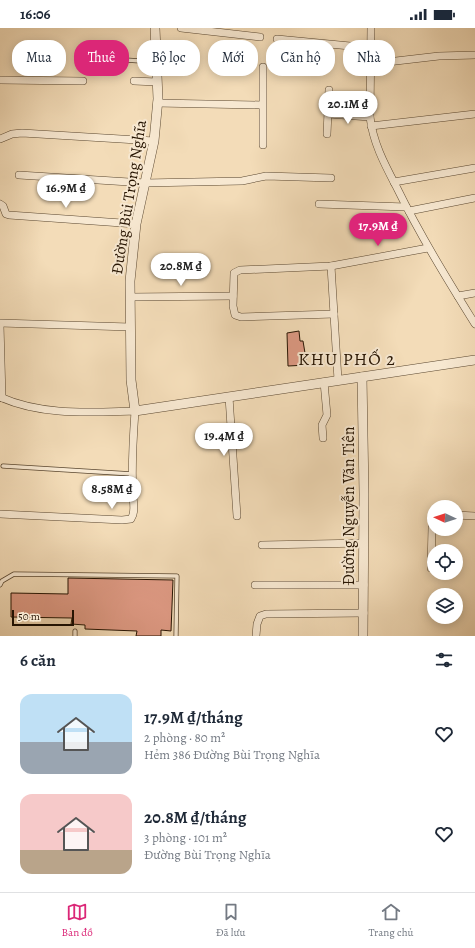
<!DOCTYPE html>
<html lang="vi">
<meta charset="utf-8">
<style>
:root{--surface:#fff;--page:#f2f2f3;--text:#1f2937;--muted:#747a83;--line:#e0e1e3;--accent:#db2777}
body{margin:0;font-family:Alegreya,serif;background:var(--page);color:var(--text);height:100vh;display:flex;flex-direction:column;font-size:15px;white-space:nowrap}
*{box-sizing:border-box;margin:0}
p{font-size:13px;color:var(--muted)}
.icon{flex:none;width:22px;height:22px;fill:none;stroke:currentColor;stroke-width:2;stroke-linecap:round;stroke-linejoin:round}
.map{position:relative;height:608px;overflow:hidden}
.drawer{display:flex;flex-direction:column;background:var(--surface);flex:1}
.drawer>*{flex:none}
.guide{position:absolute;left:12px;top:12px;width:451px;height:36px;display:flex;gap:8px}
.needle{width:26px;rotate:274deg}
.fabs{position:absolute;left:427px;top:472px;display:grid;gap:8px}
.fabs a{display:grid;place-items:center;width:36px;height:36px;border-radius:50%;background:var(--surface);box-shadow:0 2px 10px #0003;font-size:20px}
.scale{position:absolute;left:12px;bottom:10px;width:62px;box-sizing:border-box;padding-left:4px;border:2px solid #271503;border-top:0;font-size:11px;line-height:14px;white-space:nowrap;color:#271503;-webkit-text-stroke:3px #f7e8d1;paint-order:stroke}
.price{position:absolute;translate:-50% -34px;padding:0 9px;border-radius:14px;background:#fff;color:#222;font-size:13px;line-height:26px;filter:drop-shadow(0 1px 2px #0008)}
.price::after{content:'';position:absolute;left:50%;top:24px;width:12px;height:9px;margin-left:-6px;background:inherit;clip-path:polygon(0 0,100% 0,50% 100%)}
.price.on{background:var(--accent);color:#fff}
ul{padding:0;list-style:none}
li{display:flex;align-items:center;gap:12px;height:100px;padding:0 20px}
li span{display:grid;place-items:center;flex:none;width:112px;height:80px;border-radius:12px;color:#555}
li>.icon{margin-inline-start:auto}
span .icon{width:48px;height:48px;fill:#fffc;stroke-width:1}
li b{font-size:17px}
h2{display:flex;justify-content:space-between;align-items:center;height:48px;padding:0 20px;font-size:17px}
.tag{padding:0 14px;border-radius:16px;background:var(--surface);box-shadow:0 2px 10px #0003;font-size:14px;line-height:36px}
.tag.on{background:var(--accent);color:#fff}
.status{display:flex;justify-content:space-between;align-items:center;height:28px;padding:0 20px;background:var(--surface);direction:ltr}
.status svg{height:11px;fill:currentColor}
.tabs{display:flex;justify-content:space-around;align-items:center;height:56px;border-top:1px solid var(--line);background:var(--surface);font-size:11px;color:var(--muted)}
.tabs a{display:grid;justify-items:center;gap:2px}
.tabs .on{color:var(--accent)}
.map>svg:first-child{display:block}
</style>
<div class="status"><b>16:06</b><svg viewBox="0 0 49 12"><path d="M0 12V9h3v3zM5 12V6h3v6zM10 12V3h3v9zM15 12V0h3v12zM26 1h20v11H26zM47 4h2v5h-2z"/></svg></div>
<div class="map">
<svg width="475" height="608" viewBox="0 0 475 608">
<rect width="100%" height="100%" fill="#f3dcb8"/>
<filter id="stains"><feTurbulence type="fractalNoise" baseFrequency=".005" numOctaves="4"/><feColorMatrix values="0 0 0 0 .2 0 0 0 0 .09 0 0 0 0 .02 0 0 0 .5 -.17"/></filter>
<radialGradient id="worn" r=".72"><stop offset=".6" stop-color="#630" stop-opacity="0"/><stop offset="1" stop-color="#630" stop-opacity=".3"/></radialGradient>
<!-- building -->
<g fill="#de9a84" stroke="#271503">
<polygon points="299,303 300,313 303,313 307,337 288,338 287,305"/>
<polygon points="68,550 173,552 171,603 161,602 161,608 136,608 137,603 85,601 85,597 71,596 72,590 11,589 11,565 68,566"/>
</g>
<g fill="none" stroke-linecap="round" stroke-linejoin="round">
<defs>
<g id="service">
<polyline points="96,30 155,34"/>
<polyline points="3,438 132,446"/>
<polyline points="0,557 2,553 14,546 177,548 176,608"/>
<polyline points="75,603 75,608"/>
</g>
<g id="minor">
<polyline points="181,0 260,9"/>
<path d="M 371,0 L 370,89 C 373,115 385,137 397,160 C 420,207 447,251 475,296"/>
<polyline points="277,11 371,20"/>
<polyline points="370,36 439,28 475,27"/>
<polyline points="263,39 263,117"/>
<polyline points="0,52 83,53"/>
<polyline points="134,53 157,54"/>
<polyline points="157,75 262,77"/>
<polyline points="328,86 370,89"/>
<polyline points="371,98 475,86"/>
<polyline points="327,106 329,62"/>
<polyline points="0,111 12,106 22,105 154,113"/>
<polyline points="19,147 145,155 242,153 266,148 331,150"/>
<polyline points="394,154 475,140"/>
<polyline points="0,176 3,178 6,186 9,187 136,196"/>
<polyline points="319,176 406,179"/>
<polyline points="409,183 475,170"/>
<polyline points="331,238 338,352"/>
<polyline points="458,268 475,265"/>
<polyline points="130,269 233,268"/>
<polyline points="334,286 241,289 235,287 233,278 234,245 240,242 331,238 428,220"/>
<polyline points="0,295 130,299"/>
<polyline points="0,297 2,370"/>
<path d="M 0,369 C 42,388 90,384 135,383 C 133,411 131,439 133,467 C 133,474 136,484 131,491 L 122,492 L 0,486"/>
<polyline points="229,369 237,488"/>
<polyline points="323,410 322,397 327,387 324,354"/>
<polyline points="456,487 475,488"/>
<polyline points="262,517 364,515"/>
<polyline points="431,540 432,500 434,491"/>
<polyline points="255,557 364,557"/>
<polyline points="256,608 257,596 260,588 266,586 364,585"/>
</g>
<g id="tertiary">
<polyline points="155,0 158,71 154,113 136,196 130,253 131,352 135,383 475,332"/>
<polyline points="362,349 364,466 363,608"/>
</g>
</defs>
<!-- service casing -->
<use href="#service" stroke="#5a4730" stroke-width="5"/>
<!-- minor casing -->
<use href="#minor" stroke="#5a4730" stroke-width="8"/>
<!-- tertiary casing -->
<use href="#tertiary" stroke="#5a4730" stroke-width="10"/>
<!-- service -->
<use href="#service" stroke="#f7e8d1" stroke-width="3.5"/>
<!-- minor -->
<use href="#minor" stroke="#f7e8d1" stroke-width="7"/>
<!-- tertiary -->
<use href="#tertiary" stroke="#f7e8d1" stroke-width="9"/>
</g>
<g text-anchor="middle" stroke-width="4" stroke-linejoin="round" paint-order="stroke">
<!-- street labels -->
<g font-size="16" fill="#271503" stroke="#f7e8d1">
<text transform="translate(128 169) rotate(-81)" y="6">Đường Bùi Trọng Nghĩa</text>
<text transform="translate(348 478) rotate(-90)" y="6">Đường Nguyễn Văn Tiên</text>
</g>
<!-- quarter labels -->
<g font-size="18" letter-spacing="1" fill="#271503" stroke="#f7e8d1">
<text x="347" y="337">KHU PHỐ 2</text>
</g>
</g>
<rect width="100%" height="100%" filter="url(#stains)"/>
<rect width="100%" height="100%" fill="url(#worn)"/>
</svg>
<div class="fabs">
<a><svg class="needle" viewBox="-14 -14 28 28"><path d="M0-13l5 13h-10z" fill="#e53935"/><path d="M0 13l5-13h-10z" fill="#747a83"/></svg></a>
<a><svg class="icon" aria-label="locate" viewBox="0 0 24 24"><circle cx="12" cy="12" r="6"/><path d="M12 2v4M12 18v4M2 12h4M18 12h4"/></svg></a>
<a><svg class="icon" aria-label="layers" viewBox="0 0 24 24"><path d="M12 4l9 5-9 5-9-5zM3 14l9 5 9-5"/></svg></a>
</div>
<div class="scale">50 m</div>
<b class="price" style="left:348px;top:97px">20.1M ₫</b>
<b class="price" style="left:66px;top:181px">16.9M ₫</b>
<b class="price on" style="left:378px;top:219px">17.9M ₫</b>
<b class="price" style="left:181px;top:259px">20.8M ₫</b>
<b class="price" style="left:224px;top:429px">19.4M ₫</b>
<b class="price" style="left:112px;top:482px">8.58M ₫</b>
<div class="guide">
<a class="tag">Mua</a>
<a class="tag on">Thuê</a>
<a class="tag">Bộ lọc</a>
<a class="tag">Mới</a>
<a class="tag">Căn hộ</a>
<a class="tag">Nhà</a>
</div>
</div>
<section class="drawer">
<h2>6 căn<svg class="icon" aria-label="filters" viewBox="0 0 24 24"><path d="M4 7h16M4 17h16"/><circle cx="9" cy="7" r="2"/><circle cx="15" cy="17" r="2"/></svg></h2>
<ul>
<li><span style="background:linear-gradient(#bfe0f5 60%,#9aa5b1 0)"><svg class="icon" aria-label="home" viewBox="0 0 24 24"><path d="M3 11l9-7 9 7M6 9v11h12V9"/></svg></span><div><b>17.9M ₫/tháng</b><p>2 phòng · 80 m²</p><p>Hẻm 386 Đường Bùi Trọng Nghĩa</p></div><svg class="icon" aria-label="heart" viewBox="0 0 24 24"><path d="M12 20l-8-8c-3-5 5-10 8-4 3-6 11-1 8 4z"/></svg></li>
<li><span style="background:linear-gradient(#f6c9c9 70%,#b9a48a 0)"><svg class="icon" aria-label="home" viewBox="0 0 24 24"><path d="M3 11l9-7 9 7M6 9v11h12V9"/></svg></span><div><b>20.8M ₫/tháng</b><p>3 phòng · 101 m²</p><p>Đường Bùi Trọng Nghĩa</p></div><svg class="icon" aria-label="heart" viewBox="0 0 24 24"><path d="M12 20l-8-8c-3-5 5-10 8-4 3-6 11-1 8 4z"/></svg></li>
</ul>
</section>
<nav class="tabs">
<a class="on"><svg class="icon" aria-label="map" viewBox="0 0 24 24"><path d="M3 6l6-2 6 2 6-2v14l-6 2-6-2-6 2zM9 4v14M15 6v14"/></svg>Bản đồ</a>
<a><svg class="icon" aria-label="saved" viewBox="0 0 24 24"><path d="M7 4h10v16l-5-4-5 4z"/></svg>Đã lưu</a>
<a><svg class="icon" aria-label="home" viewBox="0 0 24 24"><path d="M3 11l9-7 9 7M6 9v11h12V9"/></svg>Trang chủ</a>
</nav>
